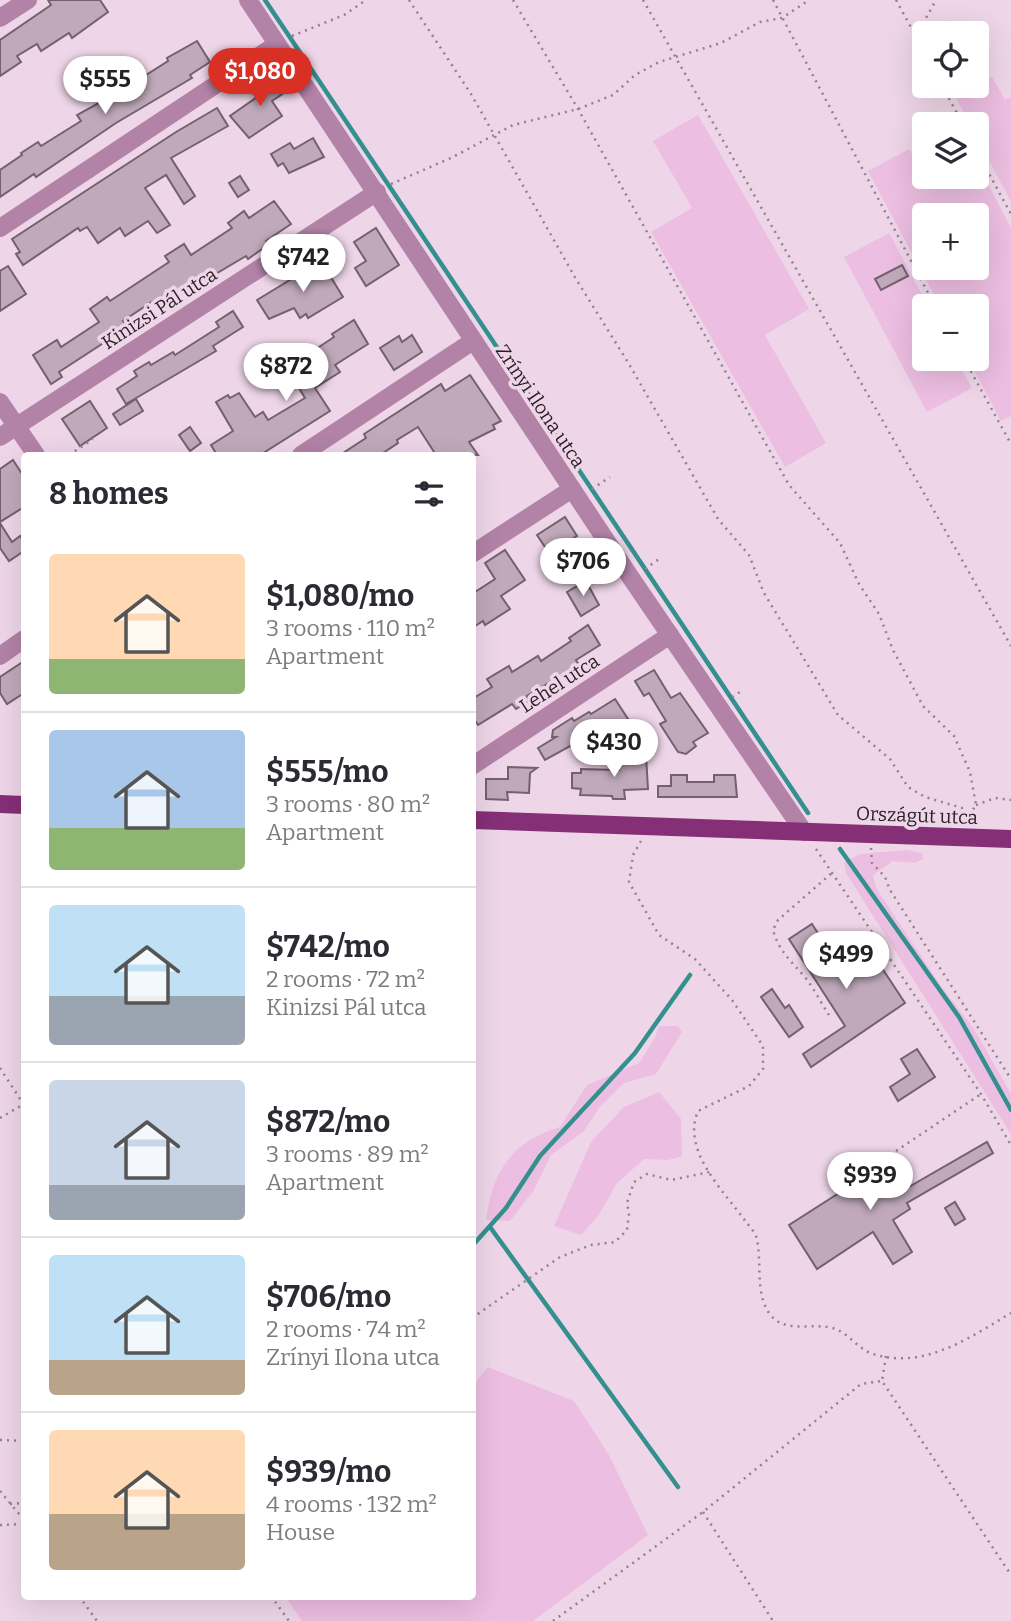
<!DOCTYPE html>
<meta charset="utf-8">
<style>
:root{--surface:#fff;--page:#f7f7f7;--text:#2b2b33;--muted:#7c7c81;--line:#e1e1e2;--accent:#d93025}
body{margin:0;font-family:Bitter,serif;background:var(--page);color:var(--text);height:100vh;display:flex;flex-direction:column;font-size:26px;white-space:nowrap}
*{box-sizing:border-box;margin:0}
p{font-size:23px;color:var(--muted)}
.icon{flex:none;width:38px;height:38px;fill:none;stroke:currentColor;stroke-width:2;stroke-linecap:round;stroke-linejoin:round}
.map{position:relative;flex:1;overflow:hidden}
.drawer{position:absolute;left:21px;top:452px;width:455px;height:1148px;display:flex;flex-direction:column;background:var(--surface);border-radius:7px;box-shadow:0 7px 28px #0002}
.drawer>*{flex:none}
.buttons{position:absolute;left:912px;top:21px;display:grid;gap:14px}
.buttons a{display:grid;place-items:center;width:77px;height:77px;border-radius:7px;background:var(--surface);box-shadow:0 7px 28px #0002;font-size:35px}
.price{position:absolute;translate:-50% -60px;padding:0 16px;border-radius:24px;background:#fff;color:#222;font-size:23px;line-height:46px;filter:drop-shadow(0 2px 4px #0008)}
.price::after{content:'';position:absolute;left:50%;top:42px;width:21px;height:16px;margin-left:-10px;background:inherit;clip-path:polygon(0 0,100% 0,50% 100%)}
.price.selected{background:var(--accent);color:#fff}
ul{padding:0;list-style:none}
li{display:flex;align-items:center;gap:21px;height:175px;padding:0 28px}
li+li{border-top:2px solid var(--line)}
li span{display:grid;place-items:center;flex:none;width:196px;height:140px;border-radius:7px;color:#555}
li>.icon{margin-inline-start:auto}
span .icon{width:84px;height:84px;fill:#fffc;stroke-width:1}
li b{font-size:30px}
h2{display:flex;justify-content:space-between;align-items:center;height:84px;padding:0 28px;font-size:30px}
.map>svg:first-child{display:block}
</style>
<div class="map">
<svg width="1011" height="1621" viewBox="0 0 1011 1621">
<rect width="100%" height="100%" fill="#eed6e8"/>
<!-- green -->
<g fill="#ecbee1" fill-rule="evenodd">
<polygon points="992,77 1005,100 1011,97 1011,202 977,137 976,124 970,124 955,96"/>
<polygon points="698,115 809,309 765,335 826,443 785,467 651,232 692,208 653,141"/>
<path d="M 909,149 L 929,185 L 944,177 L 976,177 L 977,163 L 1011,228 L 1011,416 L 1001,421 L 968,359 L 976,359 L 976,306 L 940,306 L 868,171 ZM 976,215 L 976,268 L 924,268 L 924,215 Z"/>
<polygon points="889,233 928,306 924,306 924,359 956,359 972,388 927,412 844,257"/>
<polygon points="907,850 922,853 923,859 915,863 893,861 873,875 876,888 941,986 974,1029 1011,1094 1011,1134 846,873 844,862 860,854"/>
<path d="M 659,1026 L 678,1026 L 682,1032 L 656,1074 L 624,1083 L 599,1108 L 584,1131 L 551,1155 L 534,1190 L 510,1221 L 486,1220 C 493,1171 511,1142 560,1127 L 587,1085 L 639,1063 L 655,1038 Z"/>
<polygon points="659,1092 681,1119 682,1156 668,1160 644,1159 617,1183 598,1216 581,1235 554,1226 591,1142 624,1107"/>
<polygon points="488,1367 574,1401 609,1455 648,1535 533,1621 302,1621 285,1596 472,1596 473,1385"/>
</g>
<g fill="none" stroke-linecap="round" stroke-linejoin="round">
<!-- stream -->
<g stroke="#34908f" stroke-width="4.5">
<polyline points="265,0 808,813"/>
<polyline points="840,849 959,1017 1011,1110"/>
<polyline points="490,1227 678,1487"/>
<polyline points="472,1246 506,1208 540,1156 635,1053 690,975"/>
</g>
</g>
<!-- building -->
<g fill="#bfa9ba" stroke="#74606f" stroke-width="2">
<polygon points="48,0 100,0 108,12 72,38 69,33 41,51 37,44 17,56 21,62 0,76 0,40 51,5"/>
<polygon points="197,41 210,62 190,75 192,78 116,123 36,177 34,174 0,197 0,170 22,155 21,153 38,142 41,146 81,121 77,115 124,89 168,61 167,58"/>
<polygon points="269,70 284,93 272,101 282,116 249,138 230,116 267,90 258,77"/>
<polygon points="217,108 228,126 171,158 195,196 184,204 166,175 145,188 170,225 157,233 148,221 125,236 120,228 98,243 87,227 80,231 78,228 23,265 16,254 20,252 12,239 176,132"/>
<polygon points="313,138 324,157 289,173 283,163 278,166 271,154 290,143 294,149"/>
<polygon points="240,176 249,190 238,197 229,183"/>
<polygon points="274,201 291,224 266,241 268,245 248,259 246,256 197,285 194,282 185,288 184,286 156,305 153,301 123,321 128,327 59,372 62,377 51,384 33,355 57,340 61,347 99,322 90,309 107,297 110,301 169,262 165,256 184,244 191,255 232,228 228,223 244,211 249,218"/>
<polygon points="376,228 399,265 366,286 355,268 366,261 354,242"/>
<polygon points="321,261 343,297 308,318 306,314 300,318 294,308 269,319 257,300"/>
<polygon points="902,265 908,276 881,290 875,279"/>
<polygon points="8,266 26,294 0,311 0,271"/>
<polygon points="233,311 243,327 213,346 216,351 126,404 117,389 137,376 134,371 149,362 151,365 173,352 175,355 219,327 216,322"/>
<polygon points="354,320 368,344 335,365 340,372 315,388 330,411 260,455 217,455 211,445 233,431 216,402 228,395 230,398 239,393 255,417 263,412 268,420 305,398 297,385 321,369 318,364 323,361 316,349 334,337 332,334"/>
<polygon points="412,335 422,352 394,370 380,348 399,336 402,342"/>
<polygon points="470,375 501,421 493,425 495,429 469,442 478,455 436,455 418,427 397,440 398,443 380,455 340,455 366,438 364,434 441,384 445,391"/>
<polygon points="136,399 143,411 120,425 113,414"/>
<polygon points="90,401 107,428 80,446 62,419"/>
<polygon points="190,427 201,443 190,451 179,435"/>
<polygon points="13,460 24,477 24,507 0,522 0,469"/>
<polygon points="565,517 577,536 565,543 563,539 547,550 537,535"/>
<polygon points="0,523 12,542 20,536 24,542 24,551 9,561 0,548"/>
<polygon points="505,550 525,580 501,596 510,609 485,625 483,621 472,628 472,594 495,579 485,563"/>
<polygon points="586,581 599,605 581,616 567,592"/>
<polygon points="588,625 600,645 576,660 579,665 527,696 529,701 516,709 512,704 478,725 472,716 472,699 492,687 487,679 509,666 512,672 538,656 541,661 571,641 569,638"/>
<polygon points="24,661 24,693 7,704 0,693 0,677"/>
<polygon points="654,670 671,698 680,693 708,733 693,742 696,746 686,754 678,752 660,724 666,721 649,693 644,696 635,681"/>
<polygon points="615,699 630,722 620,728 616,722 580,731 585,738 545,760 538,748 556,737 552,737 553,730 572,718 574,721 589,712 591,714"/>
<polygon points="646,755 648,789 624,790 625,799 613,799 612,796 580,795 581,789 572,788 572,773 581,773 581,769 619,770 619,756"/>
<polygon points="508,767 537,768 530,773 529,793 507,792 508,800 486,799 486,779 508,779"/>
<polygon points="671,775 687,775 687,782 714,782 714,775 735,775 737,797 658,797 658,786 671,786"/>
<polygon points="812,924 841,969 870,950 905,1003 811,1067 803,1054 845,1026 789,939"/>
<polygon points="772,989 785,1008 789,1005 803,1027 789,1037 761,997"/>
<polygon points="917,1049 935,1077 898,1101 890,1087 910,1074 901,1059"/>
<polygon points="987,1142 993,1153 907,1203 910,1209 893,1220 912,1252 893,1264 873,1232 817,1269 789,1225 883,1165 900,1192"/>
<polygon points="955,1202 965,1219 955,1225 945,1208"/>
</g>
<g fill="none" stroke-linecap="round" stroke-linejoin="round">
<!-- path -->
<g stroke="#92818e" stroke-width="2.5" stroke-dasharray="2 5" stroke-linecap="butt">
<polyline points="409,0 471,94 576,279 629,364 718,519 749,555 764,593 838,715 890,759 908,787 925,797 962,808 968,817 967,823"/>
<polyline points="513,0 578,109 789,485 840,543 859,584 879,614 893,650 923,706 954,736 970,772 976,805 968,817"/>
<polyline points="643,0 1011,646"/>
<polyline points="773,0 935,306"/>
<polyline points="896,0 924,51"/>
<polyline points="292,36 344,15 366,0"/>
<polyline points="916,36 936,0"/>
<polyline points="942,86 963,124"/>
<polyline points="976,150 1011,214"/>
<polyline points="391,184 451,158 513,125 578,109 613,95 635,75 659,62 721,43 760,22 782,18 809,0"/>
<polyline points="964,359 1011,444"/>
<polyline points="69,455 93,439"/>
<polyline points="592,489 610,477"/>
<polyline points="645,569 659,559"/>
<polyline points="732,697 740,692"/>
<polyline points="976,805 995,798 1011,800"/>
<path d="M 641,841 L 633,855 L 629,882 L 659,935 L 695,959 L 732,1000 L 763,1046 L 763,1069 L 749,1086 L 698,1111 C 681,1151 724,1191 746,1222 C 750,1227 756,1233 757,1240 C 762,1263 755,1292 769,1313 C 783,1333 807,1324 828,1327 C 848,1330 855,1348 873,1354 C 924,1370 969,1338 1011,1313"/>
<polyline points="871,848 872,863 885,877 890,890 1011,1079"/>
<polyline points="816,849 981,1094 1011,1145"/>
<path d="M 829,1015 C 821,1003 814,988 804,976 C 790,960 779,951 773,930 L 778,920 L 833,872"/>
<polyline points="0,1068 24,1105"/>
<polyline points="0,1118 24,1104"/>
<polyline points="896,1151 981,1094"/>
<polyline points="472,1318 560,1257 591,1245 615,1242 627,1230 629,1214 627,1203 634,1182 647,1174 671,1180 710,1172"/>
<polyline points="886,1356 882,1381 1011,1575"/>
<polyline points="0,1440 24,1441"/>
<polyline points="0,1491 24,1520"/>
<polyline points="10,1504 24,1503"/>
<polyline points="703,1512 773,1621"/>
<polyline points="0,1525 24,1524"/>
<polyline points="79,1596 97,1621"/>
<polyline points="271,1596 289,1621"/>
<polyline points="553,1621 703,1512 861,1384 882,1381"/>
</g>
<!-- minor -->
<g stroke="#b282a7" stroke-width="18">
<polyline points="248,0 629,575 804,832"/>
<polyline points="0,18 28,0"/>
<polyline points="0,228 277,44"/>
<polyline points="0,402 36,455"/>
<polyline points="0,437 377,192"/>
<polyline points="301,455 473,341"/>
<polyline points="472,554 572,489"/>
<polyline points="0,656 24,639"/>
<polyline points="472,766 670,635"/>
</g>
<!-- major -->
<g stroke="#852f77" stroke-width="18">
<polyline points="0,804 24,805"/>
<polyline points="472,820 1011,839"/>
</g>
</g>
<g text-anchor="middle" stroke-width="7" stroke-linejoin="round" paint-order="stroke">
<!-- street labels -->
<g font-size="19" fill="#281f26" stroke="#eed6e8">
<text transform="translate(159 308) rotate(-33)" y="7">Kinizsi Pál utca</text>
<text transform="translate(541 406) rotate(56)" y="7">Zrínyi Ilona utca</text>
<text transform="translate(559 683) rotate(-33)" y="7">Lehel utca</text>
<text transform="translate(917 815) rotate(2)" y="7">Országút utca</text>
</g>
</g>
</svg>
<div class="buttons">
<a><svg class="icon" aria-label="locate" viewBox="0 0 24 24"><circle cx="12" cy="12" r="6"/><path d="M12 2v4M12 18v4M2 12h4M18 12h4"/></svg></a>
<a><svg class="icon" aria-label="layers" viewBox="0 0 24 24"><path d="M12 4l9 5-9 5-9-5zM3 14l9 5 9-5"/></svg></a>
<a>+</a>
<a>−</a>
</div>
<b class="price selected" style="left:260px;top:108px">$1,080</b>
<b class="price" style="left:105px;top:116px">$555</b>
<b class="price" style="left:303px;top:294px">$742</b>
<b class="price" style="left:286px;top:403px">$872</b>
<b class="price" style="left:583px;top:598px">$706</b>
<b class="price" style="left:614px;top:779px">$430</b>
<b class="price" style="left:846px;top:991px">$499</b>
<b class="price" style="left:870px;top:1212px">$939</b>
<section class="drawer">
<h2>8 homes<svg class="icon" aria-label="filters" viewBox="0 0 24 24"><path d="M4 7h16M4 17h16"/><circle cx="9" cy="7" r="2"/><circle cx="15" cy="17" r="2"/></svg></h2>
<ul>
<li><span style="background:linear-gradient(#ffd9b3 75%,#8fb573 0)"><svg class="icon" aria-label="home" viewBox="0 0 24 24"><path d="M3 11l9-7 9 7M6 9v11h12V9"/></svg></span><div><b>$1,080/mo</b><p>3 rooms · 110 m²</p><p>Apartment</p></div></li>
<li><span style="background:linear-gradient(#a9c7e8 70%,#8fb573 0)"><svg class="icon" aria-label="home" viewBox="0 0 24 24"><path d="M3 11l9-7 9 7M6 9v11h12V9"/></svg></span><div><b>$555/mo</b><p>3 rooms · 80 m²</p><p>Apartment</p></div></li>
<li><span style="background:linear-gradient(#bfe0f5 65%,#9aa5b1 0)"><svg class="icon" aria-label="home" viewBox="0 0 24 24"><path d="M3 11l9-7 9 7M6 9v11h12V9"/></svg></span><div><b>$742/mo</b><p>2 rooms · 72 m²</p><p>Kinizsi Pál utca</p></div></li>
<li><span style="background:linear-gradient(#c9d6e8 75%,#9aa5b1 0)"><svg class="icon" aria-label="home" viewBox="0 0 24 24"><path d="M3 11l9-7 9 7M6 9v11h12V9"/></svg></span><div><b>$872/mo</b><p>3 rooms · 89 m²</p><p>Apartment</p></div></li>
<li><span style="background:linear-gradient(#bfe0f5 75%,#b9a48a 0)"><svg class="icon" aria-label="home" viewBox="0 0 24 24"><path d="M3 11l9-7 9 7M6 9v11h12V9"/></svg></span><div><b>$706/mo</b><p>2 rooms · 74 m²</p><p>Zrínyi Ilona utca</p></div></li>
<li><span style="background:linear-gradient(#ffd9b3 60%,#b9a48a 0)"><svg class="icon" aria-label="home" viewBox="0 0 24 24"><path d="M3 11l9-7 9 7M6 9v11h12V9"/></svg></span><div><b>$939/mo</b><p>4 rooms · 132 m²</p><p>House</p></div></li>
</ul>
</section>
</div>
